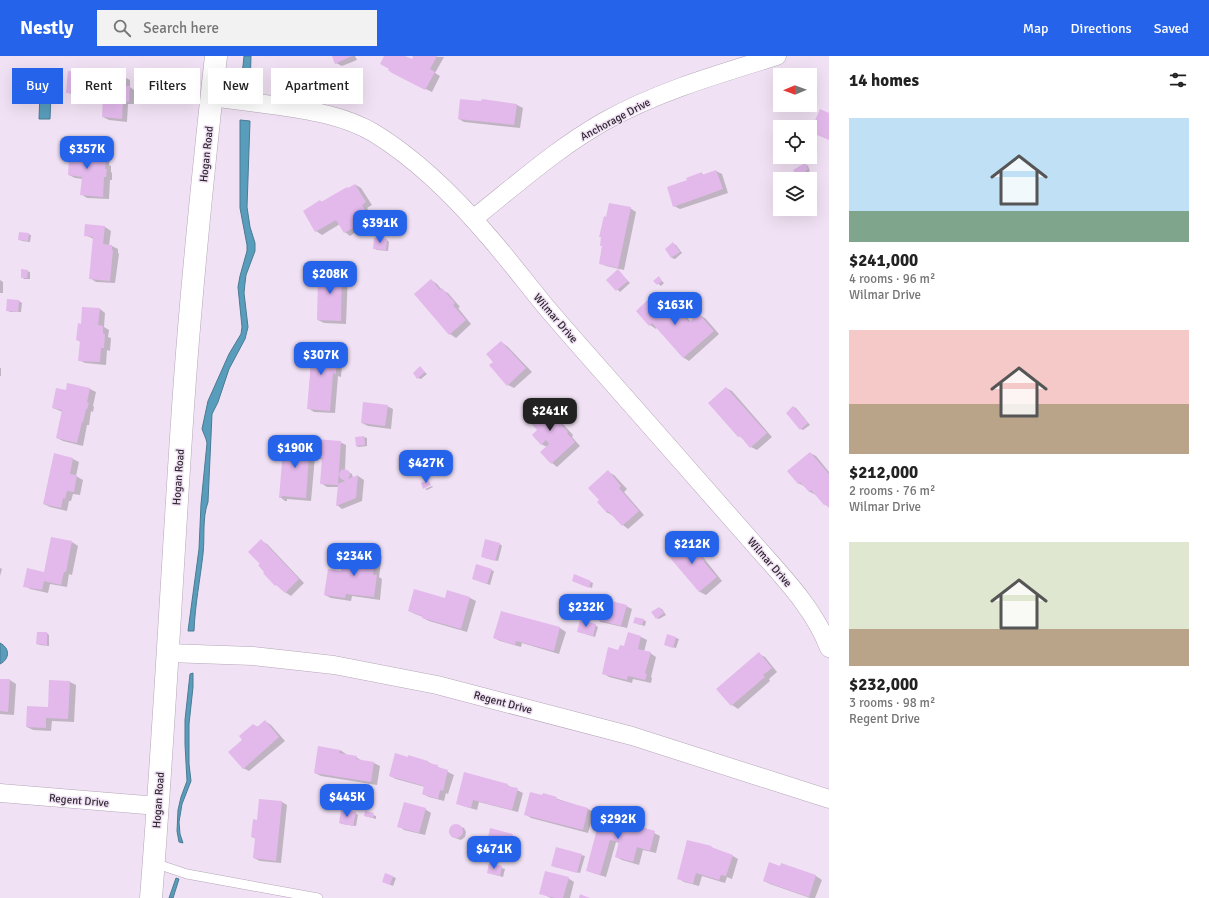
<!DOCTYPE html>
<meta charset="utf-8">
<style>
:root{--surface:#fff;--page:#f2f2f2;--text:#222;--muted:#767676;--accent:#2563eb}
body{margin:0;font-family:Signika,sans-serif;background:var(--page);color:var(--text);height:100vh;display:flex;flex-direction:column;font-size:15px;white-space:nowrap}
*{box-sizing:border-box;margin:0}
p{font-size:13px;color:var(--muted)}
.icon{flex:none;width:22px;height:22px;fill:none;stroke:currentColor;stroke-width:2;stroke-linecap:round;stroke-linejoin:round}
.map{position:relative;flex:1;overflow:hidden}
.details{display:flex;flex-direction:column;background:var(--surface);width:380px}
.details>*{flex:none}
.hud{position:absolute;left:12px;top:12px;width:380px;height:36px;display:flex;gap:8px}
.needle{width:26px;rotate:269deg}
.buttons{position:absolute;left:773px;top:12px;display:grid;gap:8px}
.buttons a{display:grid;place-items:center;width:44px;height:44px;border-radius:0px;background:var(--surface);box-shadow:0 4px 16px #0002;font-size:20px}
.price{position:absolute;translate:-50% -34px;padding:0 9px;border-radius:8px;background:var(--accent);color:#fff;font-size:13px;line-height:26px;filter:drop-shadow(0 1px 2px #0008)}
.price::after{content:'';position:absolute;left:50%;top:24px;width:12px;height:9px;margin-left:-6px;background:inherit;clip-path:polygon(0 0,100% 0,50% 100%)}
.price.active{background:#222;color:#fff}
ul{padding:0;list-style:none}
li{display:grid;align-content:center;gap:8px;height:212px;padding:0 20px}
li span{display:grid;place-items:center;height:124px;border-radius:0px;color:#555}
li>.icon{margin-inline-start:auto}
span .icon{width:72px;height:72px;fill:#fffc;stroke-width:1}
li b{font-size:17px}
h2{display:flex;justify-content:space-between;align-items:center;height:48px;padding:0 20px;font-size:17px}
.tag{padding:0 14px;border-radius:0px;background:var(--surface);box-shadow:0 4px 16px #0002;font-size:14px;line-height:36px}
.tag.active{background:var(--accent);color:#fff}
header{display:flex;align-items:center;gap:24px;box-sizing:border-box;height:56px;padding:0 20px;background:var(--accent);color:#fff}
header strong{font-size:19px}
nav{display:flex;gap:22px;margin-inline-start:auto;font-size:14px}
.search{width:280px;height:36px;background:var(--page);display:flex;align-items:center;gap:10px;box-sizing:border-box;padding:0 14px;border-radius:0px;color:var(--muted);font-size:15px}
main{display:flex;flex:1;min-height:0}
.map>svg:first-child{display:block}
</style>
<header>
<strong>Nestly</strong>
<div class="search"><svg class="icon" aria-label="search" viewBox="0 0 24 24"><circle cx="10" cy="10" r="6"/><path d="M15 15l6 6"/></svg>Search here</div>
<nav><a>Map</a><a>Directions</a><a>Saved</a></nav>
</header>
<main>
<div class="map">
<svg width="829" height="842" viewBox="0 0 829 842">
<rect width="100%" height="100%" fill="#f1e1f4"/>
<!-- water -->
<g fill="#599dbc" stroke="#4c7a92">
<polygon points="244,0 251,0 250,31 239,30 243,10"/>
<polygon points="40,37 51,37 50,63 39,63"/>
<path d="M 240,64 L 250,65 L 247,151 L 250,171 L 255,187 L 255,195 L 246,219 L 245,227 L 244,237 L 248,271 L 245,283 L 229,313 L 218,346 L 212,358 L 208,446 C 202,462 205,481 203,498 C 200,524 195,549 194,575 L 188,575 L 199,493 L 201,448 L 207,387 L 206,383 L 202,373 L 208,345 L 229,298 L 241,278 L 242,271 L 238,231 L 240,220 L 247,195 L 247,189 L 240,152 Z"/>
<path d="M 0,587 C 10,592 10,603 0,608 Z"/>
<polygon points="193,617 193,631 189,668 189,708 191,725 182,748 179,766 180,778 183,787 179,786 177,775 178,754 181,741 187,725 185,688 185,664 190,618"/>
<polygon points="176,822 179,823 173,842 169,842"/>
</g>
<!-- shadow -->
<g fill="#0003">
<polygon points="333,0 355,0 357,4 342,10 336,7"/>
<polygon points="385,0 403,0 412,5 414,0 444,1 435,17 440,20 432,36 399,20 391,13"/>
<polygon points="124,21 130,24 130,31 135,35 134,48 128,48 127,66 109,64 103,61 104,42 73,39 67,36"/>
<polygon points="517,49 523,52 520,72 464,66 459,63"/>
<polygon points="64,93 104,96 110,100 109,109 111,110 111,116 112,117 112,124 110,124 109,143 87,142 81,138 83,123 75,122 69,119 70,106 63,102"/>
<polygon points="805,108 808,110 810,115 807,117 811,125 810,126 810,123 799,123"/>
<polygon points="716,115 722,118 728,137 680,153 674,150 688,125 701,117 704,119"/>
<polygon points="356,129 361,132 372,149 367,152 376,168 363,176 359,174 350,180 345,176 340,168 322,179 316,175 320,145 322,146"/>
<polygon points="630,152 636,156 624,214 606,210 600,207 606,162"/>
<polygon points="789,153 803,153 794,159 791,157"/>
<polygon points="86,169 105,171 111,175 109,190 112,190 118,193 118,197 119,198 115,227 96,226 90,222 94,183 85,179"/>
<polygon points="28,178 31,179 30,186 22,185 20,184"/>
<polygon points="387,184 389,186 388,195 377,194 374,192"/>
<polygon points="674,188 676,189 682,197 675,203 672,202 666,193"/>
<polygon points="322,212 342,213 348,216 346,268 324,267 318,264"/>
<polygon points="27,215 30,216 30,223 24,223 22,221"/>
<polygon points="618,215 630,227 620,236 608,224"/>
<polygon points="659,222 664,227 661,230 655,225"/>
<polygon points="0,224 3,226 3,237 0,237"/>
<polygon points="431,224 437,228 442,234 448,237 460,251 458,252 471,268 456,282 450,278 415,238"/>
<polygon points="655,238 661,242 674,257 677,254 683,258 691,266 699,259 705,262 719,278 689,305 684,302 657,271 656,273 650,269"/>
<polygon points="8,244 19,245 22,247 21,256 10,256 7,254"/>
<polygon points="100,253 105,257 104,271 109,274 108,281 111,282 110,295 107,294 106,309 85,307 79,304 81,286 77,284"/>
<polygon points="501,286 507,290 532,316 514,332 508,329 494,306"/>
<polygon points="334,290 340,293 339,307 342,309 341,321 338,320 335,357 314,356 308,352 311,308 308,306"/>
<rect x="0" y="312" width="1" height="8"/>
<polygon points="420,312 427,318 421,323 418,322"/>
<polygon points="726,332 732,335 772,381 757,394 751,391 744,383 739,380"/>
<polygon points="90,333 96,336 93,350 94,351 93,356 91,355 89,369 87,369 83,390 63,385 57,382 63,356 53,352 67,336"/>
<polygon points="546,346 551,349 564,363 561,366 573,379 572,381 580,390 557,411 552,407 547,391 541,388 539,374"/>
<polygon points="387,350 393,353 391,373 368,370 362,367"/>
<polygon points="794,351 796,352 810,369 803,374 801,373"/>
<polygon points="356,381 364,381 367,382 367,390 359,391 356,390"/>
<polygon points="285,383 290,385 310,387 316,390 340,386 346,389 345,414 352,418 353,422 358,420 364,424 362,445 342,453 337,449 339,431 327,431 321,427 323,404 315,401 311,445 287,443 287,445 285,445 280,441"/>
<polygon points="810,397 816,400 829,416 829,451 824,448 816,439 810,436 805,430 804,430 798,427"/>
<polygon points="55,399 73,403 79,406 76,420 83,424 80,439 73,438 71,445 69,445 67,455 50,451 44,448"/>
<polygon points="608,416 614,419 627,433 624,436 644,459 628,473 623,469 612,459 606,456"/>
<polygon points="432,430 433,431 427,434 425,433"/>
<polygon points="683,483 689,486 694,492 698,495 722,525 706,539 700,536 667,497"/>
<polygon points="261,485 267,488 304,527 291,540 285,536 261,508"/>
<polygon points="72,486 78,490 72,519 69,518 67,531 50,528 48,537 30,533 25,530 45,517"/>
<polygon points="500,488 502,490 498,505 485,502"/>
<polygon points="376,496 382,500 379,521 382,523 380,544 352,540 351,545 331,542 325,539 341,516"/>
<polygon points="0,512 2,513 0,520"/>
<polygon points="491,514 494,515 490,529 473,523"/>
<polygon points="575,520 593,527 592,532 576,526"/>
<polygon points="447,535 470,542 476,545 467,576 429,565 423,562 423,561 415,558 409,555 446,543"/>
<polygon points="626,550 632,553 627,572 601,566 596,562"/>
<polygon points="659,552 662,553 666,559 659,563 657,562"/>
<polygon points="502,556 560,572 566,576 559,598 522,587 521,591 500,585 494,582"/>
<polygon points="643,564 646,565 645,570 637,568"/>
<polygon points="595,569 598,571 595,581 579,576"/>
<polygon points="47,577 49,579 49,590 40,589 37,588"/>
<polygon points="668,579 679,583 676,592 668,590"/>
<polygon points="641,581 647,584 644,596 650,597 656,601 651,621 652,622 651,627 633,623 632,627 609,621 603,617 619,595"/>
<polygon points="759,598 765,601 777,616 769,623 770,625 738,653 732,649 718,633"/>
<polygon points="0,624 10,624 16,628 14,659 0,658"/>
<polygon points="70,626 76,629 74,666 52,665 51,675 33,674 27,671 49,652"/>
<polygon points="265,665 271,669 285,685 249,715 243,712 244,684 254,669 258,671"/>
<polygon points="340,694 346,698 345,699 356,701 362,705 374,707 380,710 377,729 321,720 315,717"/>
<polygon points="428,706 454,719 448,738 446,737 444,745 429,741 423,738 425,731 396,723 390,720"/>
<polygon points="507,729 523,737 518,756 479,746 477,754 463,750 457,747"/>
<polygon points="543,738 588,753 594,756 588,777 531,762 525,758"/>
<polygon points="282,746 287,749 281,807 260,805 254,802 256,783 252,781 258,765"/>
<polygon points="425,753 431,757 425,779 404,774 399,770"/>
<polygon points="355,757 358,759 356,770 342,768 340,767"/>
<polygon points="366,757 376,760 376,763 365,760"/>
<polygon points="622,760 628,764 627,766 638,769 660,780 656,797 643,794 639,809 622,804 616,801 619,787 616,786 606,821 593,817 587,814"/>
<polygon points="455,769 464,772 466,776 465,781 461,784 452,781 449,776 451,771"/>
<polygon points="491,773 515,781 511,797 503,795 500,805 487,802"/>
<polygon points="688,785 711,791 717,794 733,800 738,803 732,823 727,821 725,827 702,820 699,830 684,826 678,822"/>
<polygon points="557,792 585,800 580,817 555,811"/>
<polygon points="490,808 505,813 503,821 488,817"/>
<polygon points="782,809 816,820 822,824 815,842 810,842 770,828 764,825 781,811"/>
<polygon points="386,818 396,822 393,830 386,827"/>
<polygon points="568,822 574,826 570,842 551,842 540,837"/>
</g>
<!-- building -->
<g fill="#e3b9ec">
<polygon points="332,0 352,0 335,8"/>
<polygon points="384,0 405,0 412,3 413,0 437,0 430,13 435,16 425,34 392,17 388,14 389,13 380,8"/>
<polygon points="68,15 124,20 124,30 130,30 129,46 123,45 122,63 102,61 103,39 66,37"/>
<polygon points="460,43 481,45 482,43 517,48 514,69 458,63"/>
<polygon points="820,53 829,57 829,84 810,76"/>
<polygon points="63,92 104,95 104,105 106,105 105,113 107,113 106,121 104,121 103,141 80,139 82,121 68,119 69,103 62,103"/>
<polygon points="805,107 808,113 805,115 809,123 798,123 793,114"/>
<polygon points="716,114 723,133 673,151 667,131 687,124 686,122 702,116 702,119"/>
<polygon points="355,128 366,146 362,149 371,165 356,174 355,171 344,177 336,164 315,176 303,155 320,144 321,146 347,131 348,132"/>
<polygon points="609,147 631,151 618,212 599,208 602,190 600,190 601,181 599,181 604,160 606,161"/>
<polygon points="788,153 799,153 790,158"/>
<polygon points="85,168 105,170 103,188 112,189 112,194 113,194 110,225 89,223 93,181 84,180"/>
<polygon points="19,176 29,177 28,185 18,184"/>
<polygon points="374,182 387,183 386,194 373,193"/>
<polygon points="673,186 680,196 671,202 665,193"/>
<polygon points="321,211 342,212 341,265 317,264 318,222 321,222"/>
<polygon points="21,213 28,214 27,222 21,222"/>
<polygon points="618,213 628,225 616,235 606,224"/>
<polygon points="659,220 662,225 657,229 653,225"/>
<polygon points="431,223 440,234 442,232 455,247 453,249 466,264 449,279 414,238"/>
<polygon points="655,237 673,257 677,253 689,266 699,258 714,275 683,302 652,267 649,270 636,255"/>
<polygon points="7,243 19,244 18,256 6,255"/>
<polygon points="82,251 100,252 98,269 103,270 103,277 105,278 104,292 101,292 100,306 78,305 80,285 76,284 78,267 81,268"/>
<polygon points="501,285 526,312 507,330 489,309 493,306 486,298"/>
<polygon points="309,286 335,289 334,304 336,304 336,318 333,317 330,355 307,353 311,307 307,306"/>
<polygon points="420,310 425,316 417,323 413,317"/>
<polygon points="67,327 90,332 87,346 89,347 87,353 86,353 83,366 82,366 77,387 56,382 62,354 52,352 56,332 66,334"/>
<polygon points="726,331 767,377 750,392 740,380 738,381 708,347"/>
<polygon points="545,345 559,360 556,362 568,376 567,377 575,386 551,408 540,396 549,388 546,384 541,389 532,379 537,374 526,362"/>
<polygon points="363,346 388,349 385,370 361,367"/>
<polygon points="793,350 808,367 800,374 786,357"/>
<polygon points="364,380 365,389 356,390 355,381"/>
<polygon points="284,382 287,382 286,384 310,386 306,442 282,440 281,442 279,442"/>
<polygon points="315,383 341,385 338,428 345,425 340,422 339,418 341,414 345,413 349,415 350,419 348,423 358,419 356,442 336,450 338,429 320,428 322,402 314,401"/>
<polygon points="810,396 829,418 829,452 825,448 824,449 811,434 809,436 800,426 798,428 787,415"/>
<polygon points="54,397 73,402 70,418 77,419 74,436 67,435 65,443 63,442 61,452 43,448"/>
<polygon points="608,414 621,430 619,432 639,455 622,470 608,455 606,456 597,446 599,444 588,432"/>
<polygon points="428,424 431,429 423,433 421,427"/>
<polygon points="51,481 72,485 66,516 64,516 61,529 44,525 42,534 23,531 27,512 44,516"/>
<polygon points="683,482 691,491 692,490 705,505 704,506 717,521 699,536 666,497"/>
<polygon points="261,483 299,523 285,537 276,529 275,530 263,517 264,516 258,509 260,508 248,496"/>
<polygon points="485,483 500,487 495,505 481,501"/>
<polygon points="355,493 376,495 373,519 377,519 374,541 346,538 345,542 324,539 328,513 341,515 342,506 353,507"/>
<polygon points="476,508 492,513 487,528 472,523"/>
<polygon points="574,518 591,525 589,532 572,525"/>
<polygon points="414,533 445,542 447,534 470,541 461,573 422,562 422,560 408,555"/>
<polygon points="600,542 627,549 621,570 594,563"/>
<polygon points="659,551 664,557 656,563 651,556"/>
<polygon points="501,555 560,571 554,595 516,585 515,589 493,582"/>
<polygon points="635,561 644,563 642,569 633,567"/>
<polygon points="580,564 596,568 593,580 577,576"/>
<polygon points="37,576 47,576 47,589 36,588"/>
<polygon points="628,576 641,580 638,593 651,596 645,617 647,618 645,624 628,620 627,624 602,618 608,591 618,594 620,589 624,590"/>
<polygon points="667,578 676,581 673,592 664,589"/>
<polygon points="759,596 772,612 763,619 765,621 731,650 716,633"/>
<polygon points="0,623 10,623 8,656 0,655"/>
<polygon points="49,624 70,625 68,663 46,662 46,672 26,671 27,650 48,651"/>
<polygon points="265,664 279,681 243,713 228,696 242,684 239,680 253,668 257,671"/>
<polygon points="318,690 340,694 339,697 357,700 356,703 374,706 371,726 314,717"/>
<polygon points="395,697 408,701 408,699 428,705 428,707 438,709 438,711 448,714 443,735 440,734 438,743 422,738 424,730 389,720"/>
<polygon points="464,716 508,728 507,730 518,732 512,754 473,744 471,752 456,748"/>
<polygon points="530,736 542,739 543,737 557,741 556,743 588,752 583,774 524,759"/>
<polygon points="259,743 282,745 276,805 253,802 255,782 251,781 253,763 257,764"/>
<polygon points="404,746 426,752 419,777 397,771"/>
<polygon points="341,754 356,756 353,770 339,767"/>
<polygon points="602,754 623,759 622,763 638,768 638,770 655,775 650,795 637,791 633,806 615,801 619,786 610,784 600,819 586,815"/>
<polygon points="365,755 374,757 373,762 364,760"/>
<circle cx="456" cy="775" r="7"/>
<polygon points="490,772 513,778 508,797 500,794 498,805 484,801"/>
<polygon points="687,784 712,790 711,791 733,799 726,820 721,819 719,824 696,817 693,828 677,823"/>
<polygon points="556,791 582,798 577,817 551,810"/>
<polygon points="769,806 780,810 781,807 816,819 809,841 763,825"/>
<polygon points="489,807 502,810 500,820 487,817"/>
<polygon points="545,815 569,821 563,842 555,842 539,838"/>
<polygon points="385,817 393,820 390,829 382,826"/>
<polygon points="580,838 590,842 579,842"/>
</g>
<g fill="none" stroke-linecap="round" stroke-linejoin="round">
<defs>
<polyline id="service" points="154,807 187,818 318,842"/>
<g id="minor">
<path d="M 211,41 C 234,44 257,47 280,50 C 313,55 345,60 374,77 C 418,104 456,142 489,181 C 509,204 527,228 546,251 C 574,284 603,316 631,348 C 672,395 713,441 754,488 C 782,520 814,552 829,592"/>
<path d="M 473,163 C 516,129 557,92 605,65 C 659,35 719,18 777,0"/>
<polyline points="168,597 253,600 334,609 437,629 632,680 829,743"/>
<polyline points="0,737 158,750"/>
</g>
<path id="tertiary" d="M 151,842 C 164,678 172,514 183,351 C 191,234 203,117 216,0"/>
</defs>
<!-- service casing -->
<use href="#service" stroke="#b5a6b8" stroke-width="10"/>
<!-- minor casing -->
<use href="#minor" stroke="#b5a6b8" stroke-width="19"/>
<!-- tertiary casing -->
<use href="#tertiary" stroke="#b5a6b8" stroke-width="23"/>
<!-- service -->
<use href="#service" stroke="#fff" stroke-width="9"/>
<!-- minor -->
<use href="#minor" stroke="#fff" stroke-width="18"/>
<!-- tertiary -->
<use href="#tertiary" stroke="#fff" stroke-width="22"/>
</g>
<g text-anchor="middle" stroke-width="3" stroke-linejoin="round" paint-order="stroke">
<!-- street labels -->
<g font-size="11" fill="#2d272f" stroke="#f1e1f4">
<text transform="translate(615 63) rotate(-28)" y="4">Anchorage Drive</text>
<text transform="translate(206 98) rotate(-84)" y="4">Hogan Road</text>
<text transform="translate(556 262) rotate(49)" y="4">Wilmar Drive</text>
<text transform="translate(178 421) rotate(-86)" y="4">Hogan Road</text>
<text transform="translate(770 506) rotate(49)" y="4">Wilmar Drive</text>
<text transform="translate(503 646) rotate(15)" y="4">Regent Drive</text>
<text transform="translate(79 744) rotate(5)" y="4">Regent Drive</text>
<text transform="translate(158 744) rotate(-86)" y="4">Hogan Road</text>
</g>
</g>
</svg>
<div class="buttons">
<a><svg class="needle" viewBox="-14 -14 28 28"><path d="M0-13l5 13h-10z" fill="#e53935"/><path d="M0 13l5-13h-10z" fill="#767676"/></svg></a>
<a><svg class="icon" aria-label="locate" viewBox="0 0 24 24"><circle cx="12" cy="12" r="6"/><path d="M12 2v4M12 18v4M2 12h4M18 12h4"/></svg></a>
<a><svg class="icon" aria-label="layers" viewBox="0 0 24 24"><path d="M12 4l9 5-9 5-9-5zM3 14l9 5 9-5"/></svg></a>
</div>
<b class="price" style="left:87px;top:114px">$357K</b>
<b class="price" style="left:380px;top:188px">$391K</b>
<b class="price" style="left:330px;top:239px">$208K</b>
<b class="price" style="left:675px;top:270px">$163K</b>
<b class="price" style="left:321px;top:320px">$307K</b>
<b class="price active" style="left:550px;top:376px">$241K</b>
<b class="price" style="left:295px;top:413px">$190K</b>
<b class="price" style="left:426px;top:428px">$427K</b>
<b class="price" style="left:692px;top:509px">$212K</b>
<b class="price" style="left:354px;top:521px">$234K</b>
<b class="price" style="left:586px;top:572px">$232K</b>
<b class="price" style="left:347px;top:762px">$445K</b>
<b class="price" style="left:618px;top:784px">$292K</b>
<b class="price" style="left:494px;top:814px">$471K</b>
<div class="hud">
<a class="tag active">Buy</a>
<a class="tag">Rent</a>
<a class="tag">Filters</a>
<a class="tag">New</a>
<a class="tag">Apartment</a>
</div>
</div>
<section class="details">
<h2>14 homes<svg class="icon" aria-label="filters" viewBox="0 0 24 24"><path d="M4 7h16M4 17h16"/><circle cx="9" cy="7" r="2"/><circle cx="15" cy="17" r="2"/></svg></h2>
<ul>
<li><span style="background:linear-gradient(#bfe0f5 75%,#7fa58c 0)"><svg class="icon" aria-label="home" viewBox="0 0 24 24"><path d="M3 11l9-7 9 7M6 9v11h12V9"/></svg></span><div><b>$241,000</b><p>4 rooms · 96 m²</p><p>Wilmar Drive</p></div></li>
<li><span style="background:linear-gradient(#f6c9c9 60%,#b9a48a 0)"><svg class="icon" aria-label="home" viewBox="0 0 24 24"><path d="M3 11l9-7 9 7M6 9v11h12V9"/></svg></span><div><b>$212,000</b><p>2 rooms · 76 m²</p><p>Wilmar Drive</p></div></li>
<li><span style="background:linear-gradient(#dfe7d0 70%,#b9a48a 0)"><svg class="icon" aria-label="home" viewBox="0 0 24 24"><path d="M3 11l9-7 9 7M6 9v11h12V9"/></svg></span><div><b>$232,000</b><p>3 rooms · 98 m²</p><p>Regent Drive</p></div></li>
</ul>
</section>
</main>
